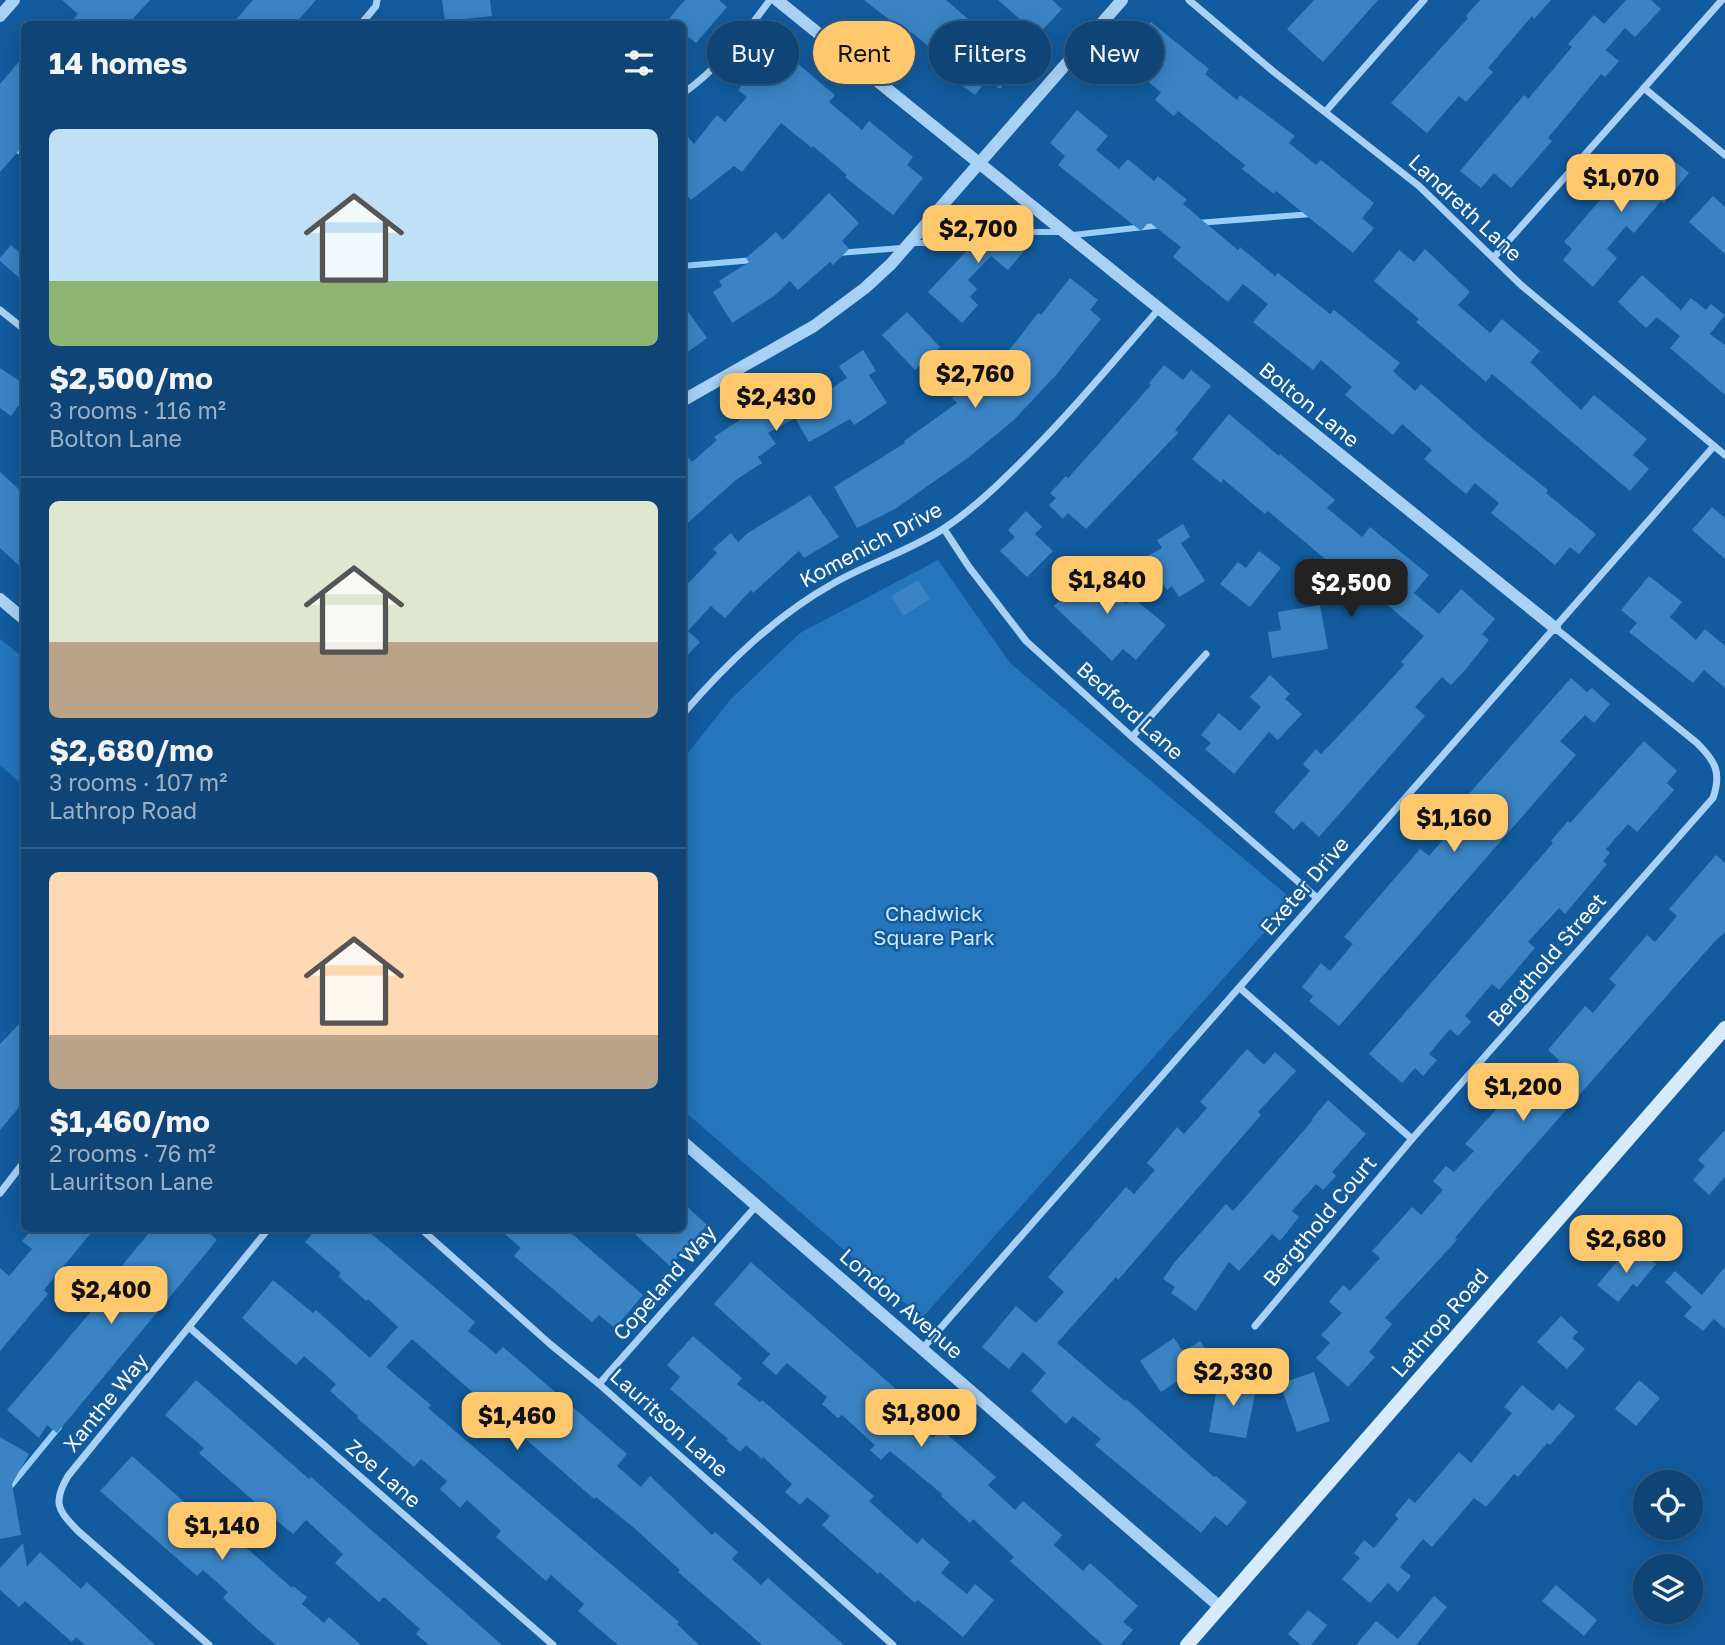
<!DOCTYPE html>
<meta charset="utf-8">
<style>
:root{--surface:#0e4476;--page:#1c4e7e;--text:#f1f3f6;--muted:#9bb0c5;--line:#2e5c88;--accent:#ffc86c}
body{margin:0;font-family:"Golos Text",sans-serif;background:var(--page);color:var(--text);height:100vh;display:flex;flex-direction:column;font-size:26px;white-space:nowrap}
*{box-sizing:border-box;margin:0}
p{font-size:23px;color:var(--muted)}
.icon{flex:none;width:38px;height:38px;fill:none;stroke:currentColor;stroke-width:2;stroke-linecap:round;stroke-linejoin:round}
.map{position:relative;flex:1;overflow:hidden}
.sheet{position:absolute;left:21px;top:21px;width:665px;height:1211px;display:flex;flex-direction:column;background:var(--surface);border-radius:10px;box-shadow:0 4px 18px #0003,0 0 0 2px var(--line)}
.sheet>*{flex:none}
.guide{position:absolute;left:707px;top:21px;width:665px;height:63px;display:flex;gap:14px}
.buttons{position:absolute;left:1633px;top:1470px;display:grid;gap:14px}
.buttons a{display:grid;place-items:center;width:70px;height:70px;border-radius:50%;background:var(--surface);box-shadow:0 4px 18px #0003,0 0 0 2px var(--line);font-size:35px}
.price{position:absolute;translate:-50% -60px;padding:0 16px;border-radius:14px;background:var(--accent);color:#111;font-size:23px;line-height:46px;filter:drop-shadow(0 2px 4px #0008)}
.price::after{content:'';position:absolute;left:50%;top:42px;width:21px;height:16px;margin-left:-10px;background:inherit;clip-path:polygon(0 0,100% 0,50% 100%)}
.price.active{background:#222;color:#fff}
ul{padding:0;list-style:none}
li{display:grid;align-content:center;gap:14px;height:371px;padding:0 28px}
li+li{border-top:2px solid var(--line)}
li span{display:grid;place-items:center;height:217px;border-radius:10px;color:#555}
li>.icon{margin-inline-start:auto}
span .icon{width:126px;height:126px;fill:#fffc;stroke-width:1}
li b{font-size:30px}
h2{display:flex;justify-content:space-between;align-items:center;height:84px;padding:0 28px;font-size:30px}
.pill{padding:0 24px;border-radius:32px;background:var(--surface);box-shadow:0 4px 18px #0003,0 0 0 2px var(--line);font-size:24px;line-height:63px}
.pill.active{background:var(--accent);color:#111}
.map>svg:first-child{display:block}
</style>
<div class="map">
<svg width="1725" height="1645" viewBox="0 0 1725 1645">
<rect width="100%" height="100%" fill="#125b9e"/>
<!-- green -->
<g fill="#2475bc">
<polygon points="938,560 1010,663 1293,900 922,1318 683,1110 683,759 730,700 800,633"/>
<polygon points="0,639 24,658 24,786 0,765"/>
</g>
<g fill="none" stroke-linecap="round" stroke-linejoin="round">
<!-- stream -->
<g stroke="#9acdf8" stroke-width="6">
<polyline points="24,140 15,149 24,154"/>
<polyline points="1197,223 1312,214"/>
<polyline points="1073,235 1162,225"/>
<polyline points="1015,240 1022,232 1063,232"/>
<polyline points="912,243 982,243"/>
<polyline points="838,253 901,248 903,246"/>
<polyline points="682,266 754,260"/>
<polyline points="0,1499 59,1427"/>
</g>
</g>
<!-- building -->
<g fill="#3a84c5">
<polygon points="62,0 150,0 128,24 69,24 78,14"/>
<polygon points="253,0 316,0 295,24 232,24"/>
<polygon points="442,0 490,0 492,16 445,21"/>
<polygon points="685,0 719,0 727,7 696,43 682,32 682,24 674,24 668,20"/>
<polygon points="864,0 946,0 1021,65 1000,89 988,79 975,95 932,63 939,55 911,32 904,41 887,27 891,21"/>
<polygon points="998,0 1052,0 1062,9 1038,35"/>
<polygon points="1314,0 1378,0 1323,62 1287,29"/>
<polygon points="1480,0 1551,0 1534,19 1532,16 1488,68 1493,72 1466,102 1459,96 1427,133 1391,103 1468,18 1466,16"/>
<polygon points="1626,0 1651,0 1661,9 1635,37 1625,28 1606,50 1619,61 1605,77 1601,74 1548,138 1552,141 1511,188 1494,173 1481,188 1460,171 1524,95 1528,99 1572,47 1568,44 1594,15 1604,24"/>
<polygon points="1151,22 1209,69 1205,74 1237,100 1240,95 1295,136 1289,143 1316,165 1321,160 1374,203 1362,218 1374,228 1353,253 1276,191 1274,194 1242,169 1245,165 1178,111 1174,116 1155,100 1161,92 1121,60"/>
<polygon points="769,53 783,65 790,57 835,95 829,102 862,130 869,121 913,157 907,165 923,178 893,215 845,177 847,175 813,146 812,148 781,123 742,172 734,166 691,200 682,189 682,130 694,144 717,115 725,122 747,97 738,90"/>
<polygon points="24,56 24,145 0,172 0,84"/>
<polygon points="1077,110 1108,136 1096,150 1119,169 1128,159 1154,181 1158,176 1187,200 1183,204 1238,250 1240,247 1275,276 1278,273 1330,314 1334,310 1400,363 1393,371 1415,391 1421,384 1483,438 1548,490 1546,493 1596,534 1579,554 1570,547 1555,565 1491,513 1499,503 1475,483 1466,494 1424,459 1432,450 1402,424 1393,435 1345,395 1352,387 1321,360 1313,370 1253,322 1268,304 1243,284 1228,302 1173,257 1181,247 1149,222 1141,231 1058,165 1065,156 1050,143"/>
<polygon points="1664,153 1689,173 1664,203 1661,201 1634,233 1626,226 1607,249 1617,258 1593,287 1563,260 1572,249 1564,242 1637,157 1651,169"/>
<polygon points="829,193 859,223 842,241 849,249 833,265 830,262 798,290 790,281 774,296 732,323 713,292 722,286 719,281 749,262 746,258 776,232 783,240"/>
<polygon points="1713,196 1725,207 1725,254 1689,222"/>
<polygon points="995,213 1031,243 1008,270 991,256 968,280 977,289 970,297 978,305 962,323 928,292 975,242 972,240"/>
<polygon points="11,245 24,257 24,282 0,261 0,258"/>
<polygon points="1425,249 1470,292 1458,305 1490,333 1502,319 1540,351 1530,362 1581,410 1594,395 1647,439 1633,455 1649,469 1630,491 1492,374 1486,382 1416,322 1419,319 1374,281 1399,250 1414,262"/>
<polygon points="1642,275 1681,310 1691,298 1706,310 1711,304 1725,315 1710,334 1725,345 1725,395 1670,348 1680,336 1657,317 1646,328 1618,302"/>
<polygon points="1070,278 1098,300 1090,310 1101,319 1056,375 1014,420 969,457 895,509 857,528 834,487 905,443 904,441 957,403 952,398 967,386 970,391 1015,343 1038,313 1041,315"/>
<polygon points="682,303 707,338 682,356"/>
<polygon points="907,312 940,347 915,370 882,335"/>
<polygon points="863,350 876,371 869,375 887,403 854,425 850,419 809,442 795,418 768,433 776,444 758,457 762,463 737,479 682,528 682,451 692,462 717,440 714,437 753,411 756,415 804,388 812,402 847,378 839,366"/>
<polygon points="1164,365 1183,380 1191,370 1211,386 1175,430 1178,433 1086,529 1068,513 1063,519 1049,505 1056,498 1050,493 1066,476 1068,478 1112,429 1151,385 1149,383"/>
<polygon points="0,368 24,384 24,410 18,406 11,416 0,408"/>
<polygon points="1229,414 1279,456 1280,454 1335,500 1327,508 1362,537 1370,527 1429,575 1414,593 1439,614 1461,589 1495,619 1482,634 1489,640 1466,669 1451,685 1442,677 1415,707 1425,716 1319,837 1302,821 1294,830 1274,812 1310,771 1303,764 1316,749 1321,754 1363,710 1404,665 1401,662 1424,636 1358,580 1355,584 1268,511 1265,514 1223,479 1221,483 1192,459"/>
<polygon points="0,472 24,494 24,570 0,548"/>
<polygon points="810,495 839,537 804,558 799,551 753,593 751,590 725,618 711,606 688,631 700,642 682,661 682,590 717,553 713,549 731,533 738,542 748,533"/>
<polygon points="1712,507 1725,518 1725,559 1692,530"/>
<polygon points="1026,511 1042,527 1035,534 1053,551 1027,577 1000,551 1015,537 1008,530"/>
<polygon points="1183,524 1190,537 1181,543 1205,581 1179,597 1172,586 1167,590 1146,557 1162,548 1157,540"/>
<polygon points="1259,551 1281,568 1250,607 1220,584 1238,562 1246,568"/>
<polygon points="1083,563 1126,604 1132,597 1166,625 1136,660 1123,649 1112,661 1054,606 1064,596 1058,590"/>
<polygon points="1649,576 1682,602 1670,617 1696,640 1705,629 1725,646 1725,688 1704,670 1693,683 1629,632 1637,623 1621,610"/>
<polygon points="918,580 930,599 903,616 891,596"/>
<polygon points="1320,605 1328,649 1272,658 1268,632 1281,630 1278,612"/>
<polygon points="1270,675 1290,694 1285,699 1302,714 1278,740 1269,732 1234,774 1205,749 1211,743 1201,735 1219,713 1240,731 1261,707 1250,697"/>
<polygon points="1571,678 1587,692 1592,688 1610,704 1594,723 1585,715 1560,741 1576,755 1339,1026 1309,1001 1313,996 1302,987 1321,963 1330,971 1353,944 1344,937 1420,849 1429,856 1460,820 1452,813"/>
<polygon points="1644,741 1677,771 1667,783 1674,790 1637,832 1628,824 1606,849 1610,853 1603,861 1607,864 1565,914 1559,908 1528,942 1535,948 1499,990 1492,984 1465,1016 1471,1022 1458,1036 1450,1029 1429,1054 1437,1060 1423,1076 1415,1068 1402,1083 1369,1054 1553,843 1551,841 1568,821 1570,823"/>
<polygon points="1716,855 1725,863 1725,932 1715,941 1486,1201 1455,1238 1457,1240 1385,1318 1392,1324 1369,1352 1375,1357 1348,1387 1316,1358 1330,1343 1321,1335 1342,1313 1329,1302 1343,1285 1350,1291 1380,1258 1372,1251 1412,1207 1421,1215 1443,1190 1433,1181 1446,1166 1454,1172 1474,1151 1465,1144 1529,1073 1540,1082 1559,1060 1548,1050 1585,1006 1593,1013 1616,985 1609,979 1647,935 1655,942 1677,916 1669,909"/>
<polygon points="24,1019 24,1101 0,1130 0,1044"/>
<polygon points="1247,1049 1264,1065 1275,1052 1296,1071 1258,1112 1261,1115 1118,1280 1116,1277 1057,1343 1125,1401 1126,1399 1214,1477 1216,1476 1247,1502 1227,1526 1215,1516 1201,1533 1095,1445 1101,1439 1073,1416 1066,1424 1031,1391 1046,1373 1023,1352 1009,1369 982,1347 1016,1306 1036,1323 1064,1292 1048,1277 1126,1187 1134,1194 1155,1170 1147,1163 1177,1127 1184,1134 1207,1108 1200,1102"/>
<polygon points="1328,1100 1366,1134 1332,1172 1336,1176 1323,1190 1316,1184 1292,1211 1299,1217 1280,1241 1272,1234 1239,1271 1229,1262 1196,1311 1171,1293 1175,1287 1163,1279 1174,1263 1226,1204 1233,1211 1313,1120 1312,1119"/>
<polygon points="1725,1130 1725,1177 1709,1195 1693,1180 1705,1166 1698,1160"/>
<polygon points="682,1202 707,1225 670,1266 628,1228 682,1228"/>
<polygon points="33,1228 95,1228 44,1290 48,1294 0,1351 0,1268 9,1276 32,1249 22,1241"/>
<polygon points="153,1228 204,1228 217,1240 57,1433 47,1425 39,1438 7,1410 106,1294 99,1288 113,1272 115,1274"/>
<polygon points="317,1228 364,1228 386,1246 475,1322 468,1331 496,1354 503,1347 627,1454 617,1466 641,1487 650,1476 712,1535 715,1532 738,1552 732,1559 761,1585 768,1578 844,1645 762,1645 678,1572 680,1570 633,1527 596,1497 594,1499 412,1339 386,1367 431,1405 428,1408 679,1622 677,1624 699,1645 618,1645 578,1611 584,1604 551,1575 546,1581 496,1537 501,1531 467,1500 460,1508 440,1489 447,1481 421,1459 414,1467 357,1418 358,1416 330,1391 336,1384 304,1356 296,1365 242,1318 273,1280 313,1313 316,1310 370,1358 398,1327 368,1299 366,1301 338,1276 341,1273 305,1242"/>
<polygon points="498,1228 565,1228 643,1295 615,1328 599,1315 592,1322 514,1256 521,1248"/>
<polygon points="1638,1250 1656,1264 1637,1287 1633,1284 1618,1302 1597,1285 1621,1257 1627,1263"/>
<polygon points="751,1262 912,1403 904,1412 933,1438 941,1429 996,1477 988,1485 1015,1510 1023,1501 1062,1535 1054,1545 1083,1571 1090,1563 1138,1606 1123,1622 1133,1630 1120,1645 1103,1645 1010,1561 1014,1557 973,1519 970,1523 941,1496 942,1494 890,1451 881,1460 870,1450 875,1445 842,1415 838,1418 822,1404 827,1397 787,1363 776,1375 762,1363 770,1354 714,1304"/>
<polygon points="1725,1267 1725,1329 1714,1319 1703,1331 1684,1316 1692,1307 1665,1282 1675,1271 1702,1295"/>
<polygon points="1561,1316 1578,1332 1572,1338 1585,1349 1567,1369 1537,1342"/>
<polygon points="693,1336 742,1378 737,1384 760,1402 762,1400 874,1496 869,1501 917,1544 922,1538 950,1562 941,1573 967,1594 975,1584 994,1600 963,1637 918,1600 915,1603 880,1572 878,1574 822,1525 830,1516 807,1497 800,1505 785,1492 792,1484 763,1457 762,1459 746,1445 740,1452 726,1440 728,1439 670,1389 680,1377 667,1365"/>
<polygon points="1174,1338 1183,1352 1200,1341 1217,1366 1198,1379 1193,1371 1161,1392 1140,1361"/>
<polygon points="1314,1372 1330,1421 1297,1432 1280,1384"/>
<polygon points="1219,1377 1257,1384 1246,1438 1209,1432"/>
<polygon points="196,1380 309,1479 311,1477 502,1645 429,1645 416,1634 420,1629 384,1597 379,1602 335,1563 343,1554 306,1520 293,1534 265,1511 199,1453 204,1448 165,1415"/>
<polygon points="1639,1380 1660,1398 1636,1426 1615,1409"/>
<polygon points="1522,1385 1553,1411 1559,1403 1575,1416 1550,1445 1547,1443 1518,1477 1514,1474 1486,1507 1474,1498 1432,1547 1423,1539 1400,1567 1411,1576 1398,1592 1388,1583 1370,1603 1342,1579 1360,1558 1354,1553 1364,1540 1374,1548 1398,1519 1395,1515 1409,1498 1415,1503 1459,1452 1471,1463 1512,1413 1504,1407"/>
<polygon points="0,1437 29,1454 12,1484 21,1535 0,1539"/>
<polygon points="132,1456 191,1508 182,1518 205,1538 218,1523 292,1588 293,1586 307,1597 302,1604 324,1623 329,1617 361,1645 276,1645 257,1629 223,1598 228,1592 203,1570 197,1576 100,1491"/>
<polygon points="23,1543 27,1567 40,1552 81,1589 87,1582 155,1645 85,1645 76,1637 72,1642 25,1601 19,1607 0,1590 0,1568"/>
<polygon points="1556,1585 1597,1620 1584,1636 1542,1601"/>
<polygon points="1434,1596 1447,1607 1416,1645 1356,1645 1376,1621 1398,1639"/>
<polygon points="1308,1610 1327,1625 1311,1645 1301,1645 1288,1634"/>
</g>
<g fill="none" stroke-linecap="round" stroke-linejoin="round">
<!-- minor -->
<g stroke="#a8d1f5" stroke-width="7">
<polyline points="1189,0 1274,72 1419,186 1521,285 1725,455"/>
<polyline points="361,24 376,6 377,0"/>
<polyline points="1644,88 1725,155"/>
<path d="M 682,94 C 717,70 745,34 770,0"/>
<polyline points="1326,111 1424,0"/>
<polyline points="1494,257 1722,0"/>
<polyline points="0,310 24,329"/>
<polyline points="944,529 969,567 1026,641 1132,737 1317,898"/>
<path d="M 682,715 C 726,664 775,616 834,583 C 869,563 909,551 943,529 C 969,512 991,492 1012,471 C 1065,420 1111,364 1159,309"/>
<polyline points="1132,737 1206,654"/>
<polyline points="1240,988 1412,1139"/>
<polyline points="0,1193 24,1162"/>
<polyline points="420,1228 550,1344 599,1384 893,1645"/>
<path d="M 1255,1326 L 1412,1139 L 1713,798 C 1722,772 1715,761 1697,743 L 1555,628"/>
<polyline points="190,1328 553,1645"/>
<polyline points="923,1348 1714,446"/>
<polyline points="599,1384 757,1205"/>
<path d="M 209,1645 L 78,1531 C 58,1510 52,1503 68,1476 L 269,1228"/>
</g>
<!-- tertiary -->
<g stroke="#a8d1f5" stroke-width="12">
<polyline points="777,0 1555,628"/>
<polyline points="0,16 14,0"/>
<polyline points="682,401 814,326 865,288 891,264 1122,0"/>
<polyline points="0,599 24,619"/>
<polyline points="682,1141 1220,1607"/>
</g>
<!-- secondary -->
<polyline stroke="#d8ebfd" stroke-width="14" points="1187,1645 1725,1028"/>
</g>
<g text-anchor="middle" stroke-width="5" stroke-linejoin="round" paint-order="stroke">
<!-- street labels -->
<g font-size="21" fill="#fff" stroke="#125b9e">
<text transform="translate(1465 208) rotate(43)" y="7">Landreth Lane</text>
<text transform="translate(1309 405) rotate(39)" y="7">Bolton Lane</text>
<text transform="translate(871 545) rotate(-28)" y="7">Komenich Drive</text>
<text transform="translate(1130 711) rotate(42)" y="7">Bedford Lane</text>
<text transform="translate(1305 886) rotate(-49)" y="7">Exeter Drive</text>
<text transform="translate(1547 960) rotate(-49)" y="7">Bergthold Street</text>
<text transform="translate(1320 1221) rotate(-50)" y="7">Bergthold Court</text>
<text transform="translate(665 1283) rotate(-49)" y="7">Copeland Way</text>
<text transform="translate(901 1304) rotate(41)" y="7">London Avenue</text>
<text transform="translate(1440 1323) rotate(-49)" y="7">Lathrop Road</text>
<text transform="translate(106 1403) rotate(-51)" y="7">Xanthe Way</text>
<text transform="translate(669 1423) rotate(42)" y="7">Lauritson Lane</text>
<text transform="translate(383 1474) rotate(41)" y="7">Zoe Lane</text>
</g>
<!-- park labels -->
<g font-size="21" fill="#d1e9fe" stroke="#125b9e">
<text x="934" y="921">Chadwick<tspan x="934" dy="24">Square Park</tspan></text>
</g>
</g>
</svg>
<div class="buttons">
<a><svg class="icon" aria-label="locate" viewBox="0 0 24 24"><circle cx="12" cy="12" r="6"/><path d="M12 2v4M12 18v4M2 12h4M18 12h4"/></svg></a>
<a><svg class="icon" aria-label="layers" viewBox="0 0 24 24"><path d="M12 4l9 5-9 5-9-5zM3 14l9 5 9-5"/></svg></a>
</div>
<b class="price" style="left:1621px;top:214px">$1,070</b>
<b class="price" style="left:978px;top:265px">$2,700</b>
<b class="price" style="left:975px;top:410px">$2,760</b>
<b class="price" style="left:776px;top:433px">$2,430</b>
<b class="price" style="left:1107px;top:616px">$1,840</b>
<b class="price active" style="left:1351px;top:619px">$2,500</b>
<b class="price" style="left:1454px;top:854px">$1,160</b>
<b class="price" style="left:1523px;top:1123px">$1,200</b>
<b class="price" style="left:1626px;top:1275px">$2,680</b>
<b class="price" style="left:111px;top:1326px">$2,400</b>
<b class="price" style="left:1233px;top:1408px">$2,330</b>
<b class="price" style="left:921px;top:1449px">$1,800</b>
<b class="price" style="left:517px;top:1452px">$1,460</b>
<b class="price" style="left:222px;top:1562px">$1,140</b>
<div class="guide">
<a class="pill">Buy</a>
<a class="pill active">Rent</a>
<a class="pill">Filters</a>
<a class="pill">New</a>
</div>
<section class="sheet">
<h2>14 homes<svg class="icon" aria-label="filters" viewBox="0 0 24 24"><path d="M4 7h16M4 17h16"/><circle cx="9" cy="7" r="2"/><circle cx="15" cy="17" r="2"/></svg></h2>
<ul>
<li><span style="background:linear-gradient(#bfe0f5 70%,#8fb573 0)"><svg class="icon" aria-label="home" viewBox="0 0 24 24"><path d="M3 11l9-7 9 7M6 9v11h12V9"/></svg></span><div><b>$2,500/mo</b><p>3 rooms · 116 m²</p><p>Bolton Lane</p></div></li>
<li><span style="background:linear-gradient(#dfe7d0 65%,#b9a48a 0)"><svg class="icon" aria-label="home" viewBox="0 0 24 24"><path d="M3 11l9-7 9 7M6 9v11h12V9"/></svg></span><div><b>$2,680/mo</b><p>3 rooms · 107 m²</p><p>Lathrop Road</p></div></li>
<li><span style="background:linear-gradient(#ffd9b3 75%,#b9a48a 0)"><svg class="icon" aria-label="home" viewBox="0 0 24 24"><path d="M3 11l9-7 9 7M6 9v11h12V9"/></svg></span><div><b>$1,460/mo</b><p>2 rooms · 76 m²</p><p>Lauritson Lane</p></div></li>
</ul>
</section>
</div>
